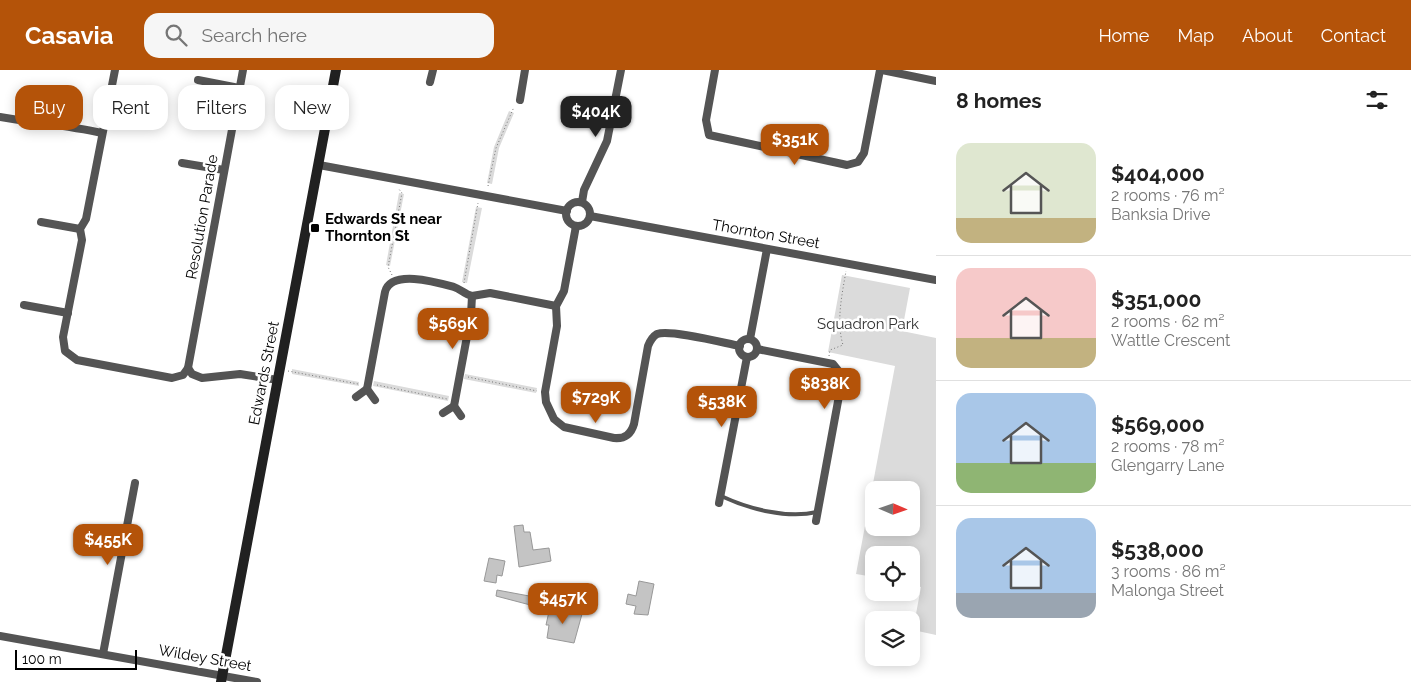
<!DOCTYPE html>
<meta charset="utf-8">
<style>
:root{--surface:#fff;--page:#f6f6f6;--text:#222;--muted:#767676;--line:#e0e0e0;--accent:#b45309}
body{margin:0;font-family:Raleway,sans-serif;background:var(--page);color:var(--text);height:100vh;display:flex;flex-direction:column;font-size:19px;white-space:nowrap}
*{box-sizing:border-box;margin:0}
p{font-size:16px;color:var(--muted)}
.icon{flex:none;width:28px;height:28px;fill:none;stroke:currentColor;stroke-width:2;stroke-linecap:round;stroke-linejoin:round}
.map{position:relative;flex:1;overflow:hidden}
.panel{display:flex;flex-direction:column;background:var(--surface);width:475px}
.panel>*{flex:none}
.guide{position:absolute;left:15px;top:15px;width:475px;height:45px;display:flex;gap:10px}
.needle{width:32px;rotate:92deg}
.fabs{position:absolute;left:865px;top:411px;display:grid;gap:10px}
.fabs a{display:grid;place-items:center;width:55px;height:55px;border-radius:10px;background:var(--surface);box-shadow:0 2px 12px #0003;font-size:25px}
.scale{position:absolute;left:15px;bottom:12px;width:122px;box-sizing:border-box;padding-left:5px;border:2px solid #000;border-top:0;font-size:14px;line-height:18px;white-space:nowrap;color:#000;-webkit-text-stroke:4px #fff;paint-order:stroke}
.price{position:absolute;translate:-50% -42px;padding:0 11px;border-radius:10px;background:var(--accent);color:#fff;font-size:16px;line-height:32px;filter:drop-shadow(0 1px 2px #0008)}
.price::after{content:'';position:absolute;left:50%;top:30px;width:15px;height:11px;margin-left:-8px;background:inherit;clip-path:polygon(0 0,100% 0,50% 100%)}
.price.current{background:#222;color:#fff}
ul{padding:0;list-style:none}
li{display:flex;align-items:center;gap:15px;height:125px;padding:0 20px}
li+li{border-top:1px solid var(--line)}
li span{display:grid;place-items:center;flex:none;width:140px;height:100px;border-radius:15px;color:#555}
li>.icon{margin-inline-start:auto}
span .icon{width:60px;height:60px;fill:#fffc;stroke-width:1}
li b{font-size:21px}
h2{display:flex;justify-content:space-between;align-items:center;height:60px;padding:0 20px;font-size:21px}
.pill{padding:0 18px;border-radius:15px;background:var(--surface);box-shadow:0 2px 12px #0003;font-size:18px;line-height:45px}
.pill.current{background:var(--accent);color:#fff}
header{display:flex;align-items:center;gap:30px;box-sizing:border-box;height:70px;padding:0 25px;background:var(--accent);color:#fff}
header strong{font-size:24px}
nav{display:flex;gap:28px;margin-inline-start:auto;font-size:18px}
.search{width:350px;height:45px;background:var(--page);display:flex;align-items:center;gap:12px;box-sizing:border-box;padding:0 18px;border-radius:15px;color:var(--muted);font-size:19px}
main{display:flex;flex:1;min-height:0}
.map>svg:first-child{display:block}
</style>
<header>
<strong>Casavia</strong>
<div class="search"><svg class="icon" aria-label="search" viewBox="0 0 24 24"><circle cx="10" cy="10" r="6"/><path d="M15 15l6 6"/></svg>Search here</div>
<nav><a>Home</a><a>Map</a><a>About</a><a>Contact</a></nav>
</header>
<main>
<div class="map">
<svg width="936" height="612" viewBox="0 0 936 612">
<rect width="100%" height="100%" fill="#fff"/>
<!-- green -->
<g fill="#dbdbdb" fill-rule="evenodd">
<polygon points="509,41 514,43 499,78 492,114 487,113 494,77"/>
<polygon points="399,123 404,124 390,196 386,195"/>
<polygon points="476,137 482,138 467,213 462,212"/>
<path d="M 842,205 L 910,218 L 902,261 L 936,268 L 936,565 L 913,560 L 921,517 L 911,515 L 911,485 L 874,485 L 874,507 L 856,504 L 895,296 L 828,282 ZM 874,420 L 911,420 L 911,458 L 874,458 Z"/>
<polygon points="292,299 359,312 359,316 292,304"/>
<polygon points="465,304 537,318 536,323 464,309"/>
<polygon points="374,311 449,326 448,331 373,316"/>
</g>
<!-- building -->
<g fill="#c4c4c4" stroke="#989898">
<polygon points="523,455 524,462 530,462 533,480 549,478 551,491 519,497 514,456"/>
<polygon points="489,488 505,491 502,506 497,505 496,513 484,511"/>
<polygon points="639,511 654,514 648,545 634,544 636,536 626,534 628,524 636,526"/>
<polygon points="497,520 540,528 538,537 496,526"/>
<polygon points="550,537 582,544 574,573 547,568 549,555 546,555"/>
</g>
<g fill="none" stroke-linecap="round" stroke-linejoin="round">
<!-- path -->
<g stroke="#767676" stroke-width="1" stroke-dasharray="1 2.5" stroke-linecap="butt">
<polyline points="488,116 496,78 514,37"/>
<polyline points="392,205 388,197 402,123 398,118"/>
<polyline points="464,213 478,133"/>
<path d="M 829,286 L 830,280 L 843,275 C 836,251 842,225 846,201"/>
<polyline points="288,301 358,314"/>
<polyline points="468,307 537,321"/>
<polyline points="377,315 447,329"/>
</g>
<!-- service -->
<path stroke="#545454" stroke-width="4" d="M 721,426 C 749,439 787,449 817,442"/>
<!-- minor -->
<g stroke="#545454" stroke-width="8">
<polyline points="115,0 86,149 80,159 82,170 63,267 65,281 77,290 172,308 183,305 188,298 192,304 202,308 240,304 278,310"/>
<polyline points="715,0 706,50 709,65 847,95 858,92 864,83 880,0"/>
<polyline points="882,0 936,11"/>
<polyline points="198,10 239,18"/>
<polyline points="430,12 433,0"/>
<polyline points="520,30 525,0"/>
<path d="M 0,47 C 34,53 68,55 102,63"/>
<polyline points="182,93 224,100"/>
<polyline points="319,95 567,141"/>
<polyline points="582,132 584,120 607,71 621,0"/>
<circle cx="578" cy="144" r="12"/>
<polyline points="590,146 936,210"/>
<polyline points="41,152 80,159"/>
<path d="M 576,156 L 564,221 L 556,236 L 557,256 L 545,322 L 546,332 L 554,349 L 564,357 L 614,368 C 625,369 631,364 634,354 L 648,276 C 650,271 652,267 657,264 C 670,259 724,273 740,276"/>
<polyline points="472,226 490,223 556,236"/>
<polyline points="24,235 68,243"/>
<polyline points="750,269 767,179"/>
<circle cx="748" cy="278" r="9"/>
<polyline points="757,279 833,294 841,304 841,315 816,451"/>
<polyline points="188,298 243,0"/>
<path d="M 367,319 L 385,222 C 391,199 436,212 454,217 C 460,219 465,224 472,226"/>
<polyline points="356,327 367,319 375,330"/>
<polyline points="454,336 471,245 472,226"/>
<polyline points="443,343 454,336 461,346"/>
<polyline points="719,433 747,287"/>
<polyline points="0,566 257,612"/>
<polyline points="103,584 135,413"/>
</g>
<!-- secondary -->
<polyline stroke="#212121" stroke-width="10" points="221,612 336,0"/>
</g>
<!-- markers -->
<rect fill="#000" stroke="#fff" stroke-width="2" x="310" y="153" width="10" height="10" rx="2.5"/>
<g text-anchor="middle" stroke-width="5" stroke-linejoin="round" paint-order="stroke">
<!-- street labels -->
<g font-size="15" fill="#000" stroke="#fff">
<text transform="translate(202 147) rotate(-80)" y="5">Resolution Parade</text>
<text transform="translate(766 164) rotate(10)" y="5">Thornton Street</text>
<text transform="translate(264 303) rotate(-79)" y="5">Edwards Street</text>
<text transform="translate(205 588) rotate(10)" y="5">Wildey Street</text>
</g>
<!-- poi labels -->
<g font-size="15" font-weight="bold" fill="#000" stroke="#fff" text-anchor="start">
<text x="325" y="154">Edwards St near<tspan x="325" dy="17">Thornton St</tspan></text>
</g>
<!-- park labels -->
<g font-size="15" fill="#323232" stroke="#fff">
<text x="868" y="259">Squadron Park</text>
</g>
</g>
</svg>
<div class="fabs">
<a><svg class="needle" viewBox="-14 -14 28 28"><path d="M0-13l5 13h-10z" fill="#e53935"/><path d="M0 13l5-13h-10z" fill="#767676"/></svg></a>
<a><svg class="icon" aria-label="locate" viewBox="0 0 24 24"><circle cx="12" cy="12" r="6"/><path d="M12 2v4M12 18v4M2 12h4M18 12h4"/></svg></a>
<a><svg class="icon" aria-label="layers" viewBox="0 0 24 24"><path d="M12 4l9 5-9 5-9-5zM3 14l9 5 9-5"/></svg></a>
</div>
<div class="scale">100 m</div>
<b class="price current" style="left:596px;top:68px">$404K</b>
<b class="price" style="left:795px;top:96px">$351K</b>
<b class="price" style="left:453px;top:280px">$569K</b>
<b class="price" style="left:825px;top:340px">$838K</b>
<b class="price" style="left:596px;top:354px">$729K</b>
<b class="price" style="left:722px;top:358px">$538K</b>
<b class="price" style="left:108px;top:496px">$455K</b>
<b class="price" style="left:563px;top:555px">$457K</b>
<div class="guide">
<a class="pill current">Buy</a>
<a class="pill">Rent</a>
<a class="pill">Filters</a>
<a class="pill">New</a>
</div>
</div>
<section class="panel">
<h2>8 homes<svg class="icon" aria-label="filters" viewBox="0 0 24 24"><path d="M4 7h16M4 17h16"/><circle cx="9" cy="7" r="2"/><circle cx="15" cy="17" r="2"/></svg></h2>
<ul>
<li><span style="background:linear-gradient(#dfe7d0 75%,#c2b280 0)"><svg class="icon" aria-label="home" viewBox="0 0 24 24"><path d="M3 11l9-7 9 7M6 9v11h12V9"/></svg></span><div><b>$404,000</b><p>2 rooms · 76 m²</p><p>Banksia Drive</p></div></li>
<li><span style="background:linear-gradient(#f6c9c9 70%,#c2b280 0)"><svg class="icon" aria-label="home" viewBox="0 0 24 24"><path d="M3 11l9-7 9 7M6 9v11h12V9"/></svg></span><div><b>$351,000</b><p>2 rooms · 62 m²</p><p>Wattle Crescent</p></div></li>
<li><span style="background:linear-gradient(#a9c7e8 70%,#8fb573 0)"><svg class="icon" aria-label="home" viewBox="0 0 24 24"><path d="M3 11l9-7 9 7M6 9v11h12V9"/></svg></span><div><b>$569,000</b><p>2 rooms · 78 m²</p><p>Glengarry Lane</p></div></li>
<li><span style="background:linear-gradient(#a9c7e8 75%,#9aa5b1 0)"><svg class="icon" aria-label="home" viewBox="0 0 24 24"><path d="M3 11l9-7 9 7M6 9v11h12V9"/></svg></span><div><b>$538,000</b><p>3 rooms · 86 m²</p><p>Malonga Street</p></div></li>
</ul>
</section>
</main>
